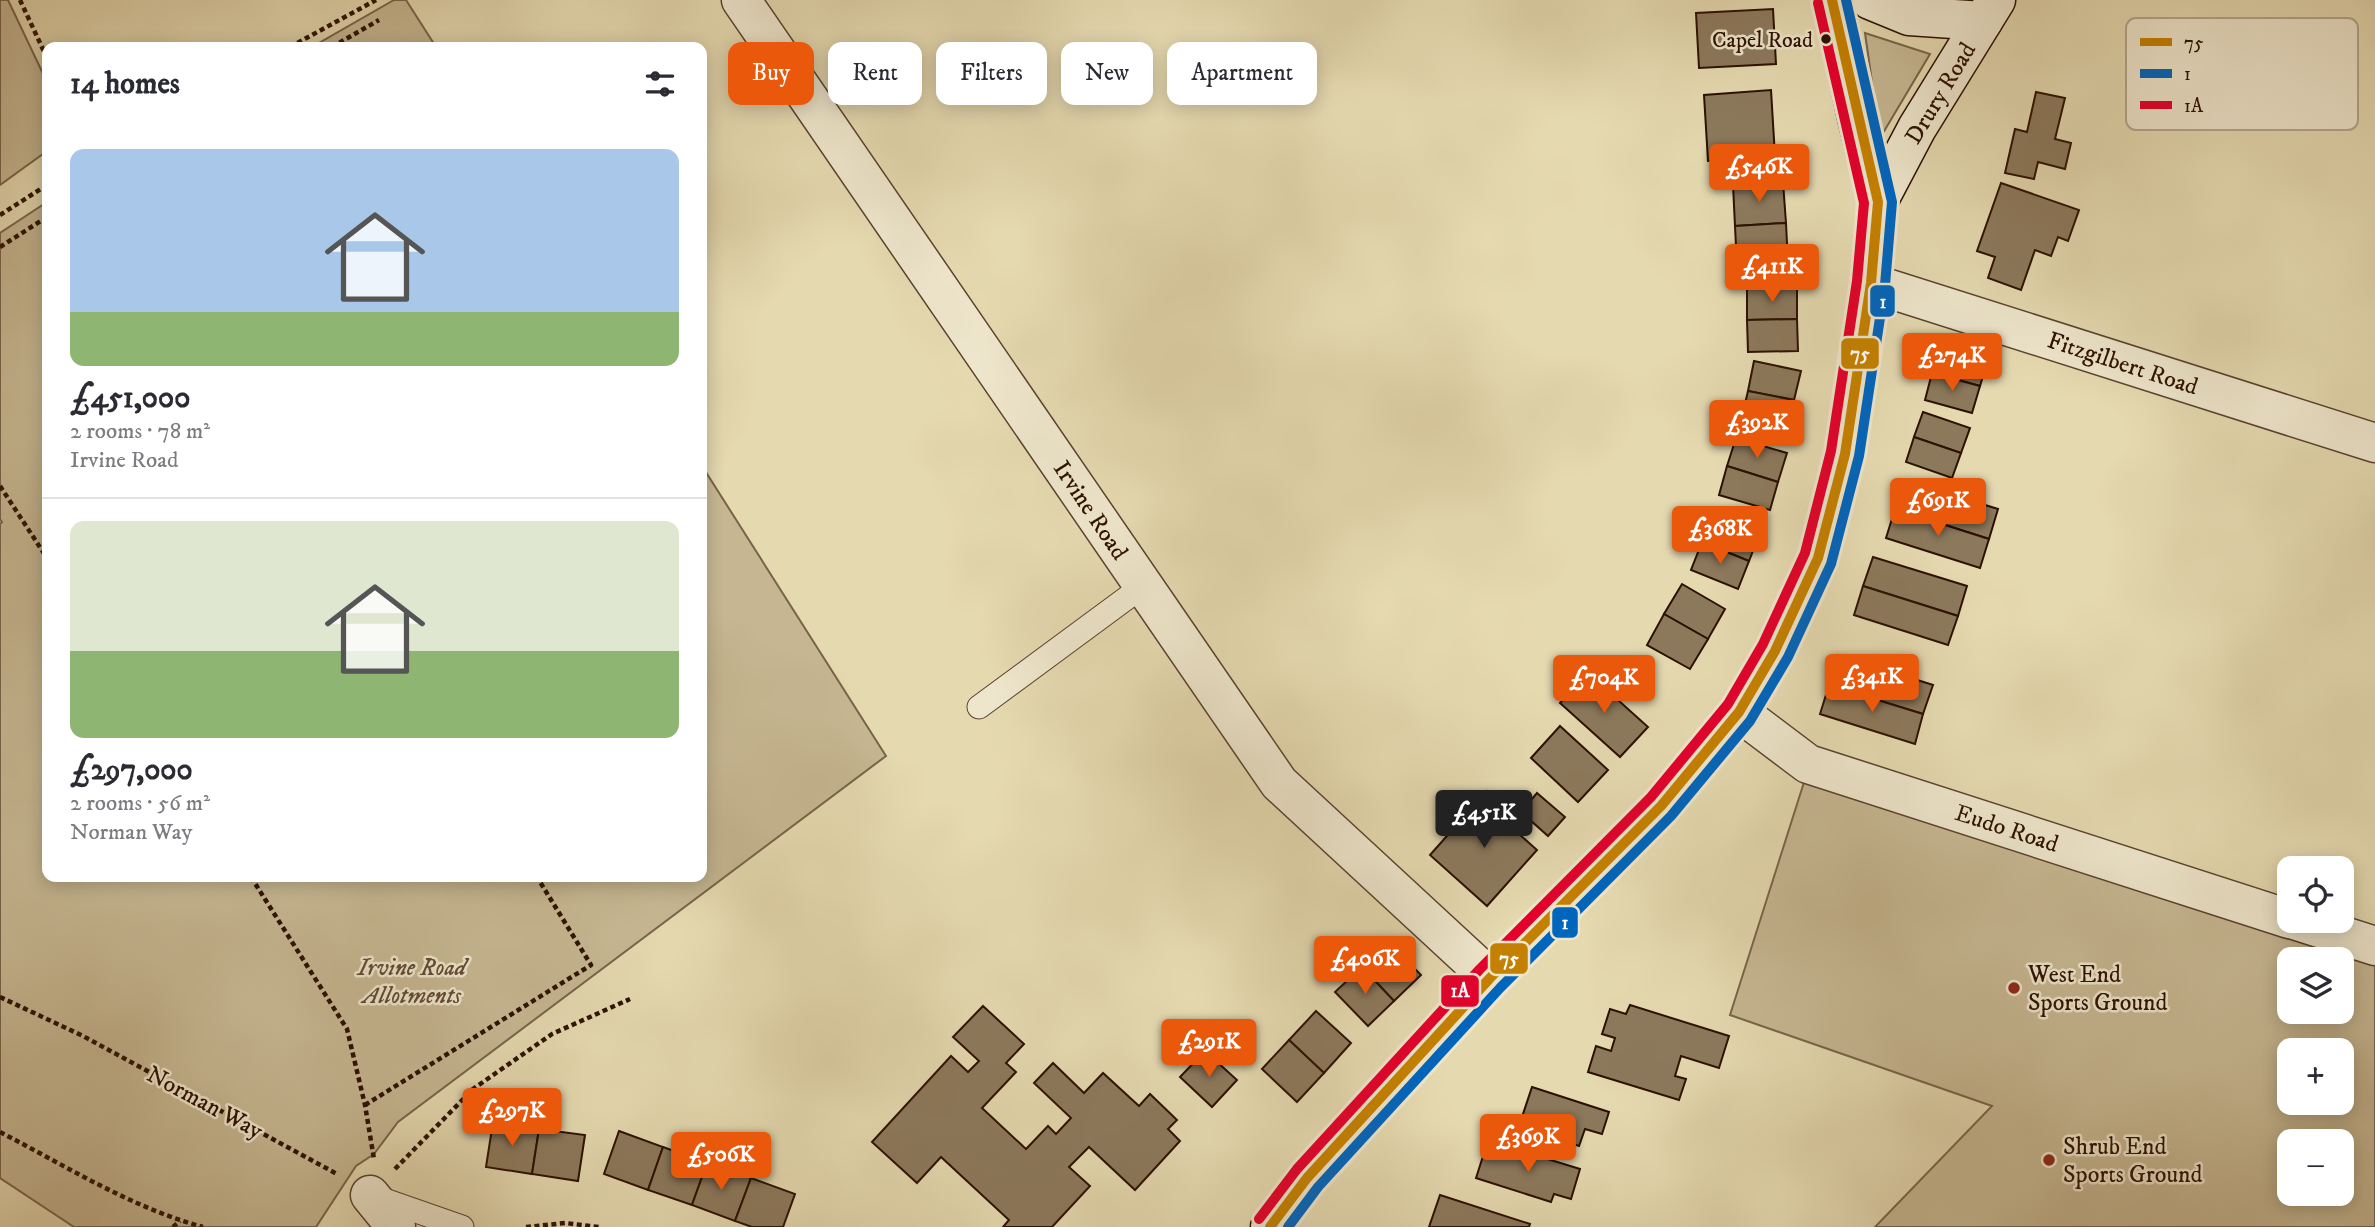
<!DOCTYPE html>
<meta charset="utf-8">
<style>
:root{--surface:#fff;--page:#f2f2f3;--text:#2b2b33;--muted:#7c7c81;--line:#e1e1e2;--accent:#ea580c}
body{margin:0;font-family:"IM FELL DW Pica",serif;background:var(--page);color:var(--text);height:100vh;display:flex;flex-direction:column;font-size:26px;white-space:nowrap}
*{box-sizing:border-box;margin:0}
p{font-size:23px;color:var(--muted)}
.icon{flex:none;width:38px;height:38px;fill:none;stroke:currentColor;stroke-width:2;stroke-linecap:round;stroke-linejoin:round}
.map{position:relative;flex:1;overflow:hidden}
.side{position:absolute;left:42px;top:42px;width:665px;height:840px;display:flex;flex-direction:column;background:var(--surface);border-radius:14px;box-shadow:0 4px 18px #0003}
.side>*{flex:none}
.banner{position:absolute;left:728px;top:42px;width:665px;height:63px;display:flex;gap:14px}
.tools{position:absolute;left:2277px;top:856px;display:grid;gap:14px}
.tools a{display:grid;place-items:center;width:77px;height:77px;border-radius:14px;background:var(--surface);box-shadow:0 4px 18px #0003;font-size:35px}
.price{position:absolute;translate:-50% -60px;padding:0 16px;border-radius:7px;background:var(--accent);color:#fff;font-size:23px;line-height:46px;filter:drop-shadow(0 2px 4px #0008)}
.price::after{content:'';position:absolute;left:50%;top:42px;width:21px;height:16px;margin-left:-10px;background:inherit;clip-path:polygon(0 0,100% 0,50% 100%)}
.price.current{background:#222;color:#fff}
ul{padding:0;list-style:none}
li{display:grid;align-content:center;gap:14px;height:371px;padding:0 28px}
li+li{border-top:2px solid var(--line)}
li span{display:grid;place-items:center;height:217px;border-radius:14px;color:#555}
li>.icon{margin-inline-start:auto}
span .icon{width:126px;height:126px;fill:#fffc;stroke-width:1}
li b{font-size:30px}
h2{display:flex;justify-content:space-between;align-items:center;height:84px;padding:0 28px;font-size:30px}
.chip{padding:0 24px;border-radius:14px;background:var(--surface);box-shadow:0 4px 18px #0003;font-size:24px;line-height:63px}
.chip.current{background:var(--accent);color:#fff}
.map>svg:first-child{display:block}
</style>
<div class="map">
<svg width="2375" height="1227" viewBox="0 0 2375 1227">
<rect width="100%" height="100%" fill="#e5d9b0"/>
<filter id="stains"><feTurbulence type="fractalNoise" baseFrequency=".00286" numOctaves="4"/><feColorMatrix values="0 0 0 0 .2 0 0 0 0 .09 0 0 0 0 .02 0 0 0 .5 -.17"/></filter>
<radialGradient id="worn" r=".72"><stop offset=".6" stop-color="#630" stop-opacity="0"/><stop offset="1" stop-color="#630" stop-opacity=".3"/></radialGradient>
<!-- green -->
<g fill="#c6b792" stroke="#79644a" stroke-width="2" fill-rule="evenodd">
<polygon points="0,0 8,0 47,82 47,151 0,185"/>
<polygon points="394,0 406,0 436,47 312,47"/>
<polygon points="1865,33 1930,54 1880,138"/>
<polygon points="47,202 47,877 702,877 702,466 886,756 398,1122 374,1154 356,1166 316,1227 74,1227 0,1178 0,524 2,522 0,519 0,233"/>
<path d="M 1806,776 L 2375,964 L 2375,1227 L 1875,1227 L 1992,1106 L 1730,1015 ZM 2289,959 L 2342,959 L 2342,1012 L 2289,1012 ZM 2289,1050 L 2342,1050 L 2342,1102 L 2289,1102 ZM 2289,1141 L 2342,1141 L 2342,1194 L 2289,1194 Z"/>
</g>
<!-- building -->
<g fill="#8c795c" stroke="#2c1001" stroke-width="2">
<polygon points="1773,9 1776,64 1699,68 1696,13"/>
<polygon points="1771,90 1775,156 1708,161 1704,95"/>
<polygon points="2036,92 2065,98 2055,139 2071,143 2065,169 2038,162 2034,179 2005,173 2015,129 2027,132"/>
<polygon points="1783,182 1786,223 1735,226 1733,185"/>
<polygon points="2001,183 2079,210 2068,241 2058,237 2051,256 2035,250 2021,290 1988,278 1995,257 1977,251"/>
<polygon points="1786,223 1788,264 1737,267 1735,226"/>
<polygon points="1747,288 1797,288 1797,319 1747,320"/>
<polygon points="1797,319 1798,351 1748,352 1747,320"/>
<polygon points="1940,346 1988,359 1980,386 1932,373"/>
<polygon points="1754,361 1801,371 1794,400 1748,391"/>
<polygon points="1932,373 1980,386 1972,413 1925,400"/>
<polygon points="1748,391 1794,400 1788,430 1741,421"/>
<polygon points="1923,412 1970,428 1961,453 1914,437"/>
<polygon points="1914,437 1961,453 1952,478 1906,462"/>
<polygon points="1736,438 1787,453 1778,482 1727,466"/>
<polygon points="1727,466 1778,482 1770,510 1719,495"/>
<polygon points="1904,480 1998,509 1989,539 1895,509"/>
<polygon points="1895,509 1989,539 1980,568 1886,538"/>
<polygon points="1713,514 1760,533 1749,561 1702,542"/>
<polygon points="1702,542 1749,561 1738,589 1691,570"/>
<polygon points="1873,557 1967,586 1958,616 1863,586"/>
<polygon points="1682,584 1725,609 1708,639 1664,614"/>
<polygon points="1863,586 1958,616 1948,645 1854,615"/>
<polygon points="1664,614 1708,639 1690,669 1647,645"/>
<polygon points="1838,655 1933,685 1923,714 1829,685"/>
<polygon points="1588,673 1648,727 1620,757 1560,703"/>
<polygon points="1829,685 1923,714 1915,744 1820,714"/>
<polygon points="1560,726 1608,770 1578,802 1531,758"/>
<polygon points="1487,791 1509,810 1501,818 1537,850 1487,906 1430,855"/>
<polygon points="1537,793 1565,817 1548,836 1521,812"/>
<polygon points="1388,941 1421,975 1394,1001 1362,967"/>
<polygon points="1362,967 1394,1001 1368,1026 1335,992"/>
<polygon points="1630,1005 1729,1036 1719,1068 1681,1056 1675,1076 1686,1079 1679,1100 1588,1072 1596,1046 1611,1051 1615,1038 1602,1034 1610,1009 1626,1014"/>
<polygon points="983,1006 1024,1044 1006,1063 1016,1072 982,1108 1026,1149 1048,1126 1056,1134 1071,1118 1034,1083 1053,1063 1084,1093 1103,1073 1139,1106 1150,1094 1177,1120 1168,1129 1180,1141 1135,1190 1089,1147 1069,1167 1090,1186 1052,1227 1003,1227 1009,1220 941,1157 917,1183 872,1142 951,1056 968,1072 979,1061 953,1037"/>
<polygon points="1316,1011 1351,1043 1324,1073 1289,1040"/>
<polygon points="1289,1040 1324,1073 1297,1102 1262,1069"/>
<polygon points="1205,1051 1237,1080 1212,1107 1180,1077"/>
<polygon points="1532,1087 1609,1112 1602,1134 1585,1129 1579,1146 1519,1126"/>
<polygon points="493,1122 539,1129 532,1174 486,1167"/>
<polygon points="539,1129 585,1135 578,1181 532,1174"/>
<polygon points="619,1131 663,1147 648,1190 604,1174"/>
<polygon points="1499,1144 1580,1169 1571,1199 1554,1194 1551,1202 1476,1178 1484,1153 1495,1157"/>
<polygon points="663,1147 707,1163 692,1205 648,1190"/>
<polygon points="707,1163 751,1178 735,1221 692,1205"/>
<polygon points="751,1178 795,1194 783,1227 752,1227 735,1221"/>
<polygon points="1440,1195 1530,1224 1529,1227 1429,1227"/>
</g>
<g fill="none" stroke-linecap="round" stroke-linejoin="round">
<defs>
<g id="lane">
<polyline points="979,707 1143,586"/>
<polyline points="376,1197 462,1227"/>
</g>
<g id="street">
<polyline points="741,0 1279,783 1490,978"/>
<polyline points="1871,283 2375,443"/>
<polyline points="1739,712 1808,764 2289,919"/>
<polyline points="2294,920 2375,946"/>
<polyline points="370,1195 396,1227"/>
</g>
<g id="secondary">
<polyline points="1870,0 1909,16 1983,21"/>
<polyline points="1878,202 1917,128 1996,0"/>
<polyline points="1270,1227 1307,1178 1490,978 1661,806 1739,712 1775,651 1818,558 1845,454 1871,283 1878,202 1857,117 1832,0"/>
</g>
</defs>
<!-- lane casing -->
<use href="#lane" stroke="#5a422d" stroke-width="25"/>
<!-- street casing -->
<use href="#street" stroke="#5a422d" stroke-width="41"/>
<!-- secondary casing -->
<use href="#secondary" stroke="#2c1001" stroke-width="41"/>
<!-- path -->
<g stroke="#2c1001" stroke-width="4.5" stroke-dasharray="5 3.5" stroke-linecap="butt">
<polyline points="20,0 47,58"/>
<polyline points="290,47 376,0"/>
<polyline points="332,47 379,20"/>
<polyline points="0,215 47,185"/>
<polyline points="0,247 47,217"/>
<polyline points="0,486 47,558"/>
<polyline points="251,877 347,1029 365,1105 374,1159"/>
<polyline points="0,997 83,1036 337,1174"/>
<polyline points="365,1105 591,965 537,877"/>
<path d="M 0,1132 C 66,1166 132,1208 203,1227"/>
<polyline points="395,1169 473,1089 552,1034 630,999"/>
<polyline points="173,1227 180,1221"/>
<polyline points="526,1227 565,1223 599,1227"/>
</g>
<!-- lane -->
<use href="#lane" stroke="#eee6cc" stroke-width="23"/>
<!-- street -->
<use href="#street" stroke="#eee6cc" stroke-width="38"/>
<!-- secondary -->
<use href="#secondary" stroke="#eee6cc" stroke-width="38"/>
<defs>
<polyline id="bus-1" points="1270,1227 1307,1178 1490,978 1661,806 1739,712 1775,651 1818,558 1845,454 1871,283 1878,202 1832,0"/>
<polyline id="bus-2" points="1288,1227 1318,1187 1500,988 1671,816 1750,721 1788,657 1831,564 1859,456 1885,285 1892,202 1846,0"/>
<polyline id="bus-3" points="1259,1219 1297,1169 1480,969 1651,797 1728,704 1763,644 1805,553 1831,451 1857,281 1864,203 1818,3"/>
</defs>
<!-- bus-1 casing -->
<use href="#bus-1" stroke="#eee6cc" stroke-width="16"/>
<!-- bus-2 casing -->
<use href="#bus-2" stroke="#eee6cc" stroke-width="16"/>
<!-- bus-3 casing -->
<use href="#bus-3" stroke="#eee6cc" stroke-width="16"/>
<!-- bus-1 -->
<use href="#bus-1" stroke="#c48000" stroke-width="10"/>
<!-- bus-2 -->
<use href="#bus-2" stroke="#0065bd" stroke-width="10"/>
<!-- bus-3 -->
<use href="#bus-3" stroke="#e4002b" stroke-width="10"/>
</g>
<!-- markers -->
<circle fill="#2c1001" stroke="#eee6cc" stroke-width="2.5" cx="1826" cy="39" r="6"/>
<g fill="#8f2418" stroke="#eee6cc" stroke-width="2.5">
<circle cx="2014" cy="988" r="7"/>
<circle cx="2049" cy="1160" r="7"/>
</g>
<g text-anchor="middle" stroke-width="5" stroke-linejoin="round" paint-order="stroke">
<!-- bus labels -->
<g font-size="22" fill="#2c1001" stroke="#eee6cc" text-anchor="end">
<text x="1813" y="47">Capel Road</text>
</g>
<!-- street labels -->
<g font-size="24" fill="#2c1001" stroke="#eee6cc">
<text transform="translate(1940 93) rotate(-59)" y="8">Drury Road</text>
<text transform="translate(2123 363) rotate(18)" y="8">Fitzgilbert Road</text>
<text transform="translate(1091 510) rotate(56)" y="8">Irvine Road</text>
<text transform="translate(2007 828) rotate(18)" y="8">Eudo Road</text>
<text transform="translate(205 1102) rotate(28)" y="8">Norman Way</text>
</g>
<!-- park labels -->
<g font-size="24" font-style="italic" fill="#624a34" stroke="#eee6cc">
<text x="412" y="975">Irvine Road<tspan x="412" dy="28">Allotments</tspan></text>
</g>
<!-- poi labels -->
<g font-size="24" fill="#2c1001" stroke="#eee6cc" text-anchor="start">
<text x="2028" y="982">West End<tspan x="2028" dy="28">Sports Ground</tspan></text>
<text x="2063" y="1154">Shrub End<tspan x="2063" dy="28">Sports Ground</tspan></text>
</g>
</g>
<!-- legend -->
<rect x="2126" y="18" width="232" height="112" rx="10" fill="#eee6cc" stroke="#b4a68f" stroke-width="2"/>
<rect x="2140" y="38" width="32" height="8" fill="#c48000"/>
<rect x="2140" y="69" width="32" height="9" fill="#0065bd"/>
<rect x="2140" y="101" width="32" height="8" fill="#e4002b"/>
<g font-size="19" fill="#2c1001">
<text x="2184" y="49">75</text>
<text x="2184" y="80">1</text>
<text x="2184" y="112">1A</text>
</g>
<g stroke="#eee6cc" stroke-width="2.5">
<rect x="1869" y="284" width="27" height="34" rx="7" fill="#0065bd"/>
<rect x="1840" y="337" width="40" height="33" rx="7" fill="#c48000"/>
<rect x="1551" y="906" width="28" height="33" rx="7" fill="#0065bd"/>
<rect x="1489" y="942" width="40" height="33" rx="7" fill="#c48000"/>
<rect x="1440" y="974" width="40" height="34" rx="7" fill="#e4002b"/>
</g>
<g font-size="19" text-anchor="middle" font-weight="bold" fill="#fff">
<text x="1883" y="308">1</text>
<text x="1860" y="360">75</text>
<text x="1565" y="929">1</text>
<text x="1509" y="965">75</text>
<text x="1460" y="997">1A</text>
</g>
<rect width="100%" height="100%" filter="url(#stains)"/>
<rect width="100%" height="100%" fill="url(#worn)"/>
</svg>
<div class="tools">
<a><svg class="icon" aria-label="locate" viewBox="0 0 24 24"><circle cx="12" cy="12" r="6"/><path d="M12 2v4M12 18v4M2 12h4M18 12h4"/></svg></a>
<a><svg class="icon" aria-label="layers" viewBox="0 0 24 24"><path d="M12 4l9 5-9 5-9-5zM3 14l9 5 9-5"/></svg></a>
<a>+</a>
<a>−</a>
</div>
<b class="price" style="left:1759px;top:204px">£546K</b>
<b class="price" style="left:1772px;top:304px">£411K</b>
<b class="price" style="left:1952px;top:393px">£274K</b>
<b class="price" style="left:1757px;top:460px">£392K</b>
<b class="price" style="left:1938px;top:538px">£691K</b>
<b class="price" style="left:1720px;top:566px">£368K</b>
<b class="price" style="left:1872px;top:714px">£341K</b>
<b class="price" style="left:1604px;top:715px">£704K</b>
<b class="price current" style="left:1484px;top:850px">£451K</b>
<b class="price" style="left:1365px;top:996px">£406K</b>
<b class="price" style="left:1209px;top:1079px">£291K</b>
<b class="price" style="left:512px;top:1148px">£297K</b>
<b class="price" style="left:1528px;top:1174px">£369K</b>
<b class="price" style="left:721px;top:1192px">£506K</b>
<div class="banner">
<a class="chip current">Buy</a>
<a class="chip">Rent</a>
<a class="chip">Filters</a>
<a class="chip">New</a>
<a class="chip">Apartment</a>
</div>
<section class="side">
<h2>14 homes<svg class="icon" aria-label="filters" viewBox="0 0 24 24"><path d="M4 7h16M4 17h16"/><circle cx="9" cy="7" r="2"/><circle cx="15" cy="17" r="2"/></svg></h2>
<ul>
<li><span style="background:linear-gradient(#a9c7e8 75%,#8fb573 0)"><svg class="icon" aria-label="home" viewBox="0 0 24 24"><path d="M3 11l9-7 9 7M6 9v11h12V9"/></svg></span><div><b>£451,000</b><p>2 rooms · 78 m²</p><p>Irvine Road</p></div></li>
<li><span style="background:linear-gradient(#dfe7d0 60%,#8fb573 0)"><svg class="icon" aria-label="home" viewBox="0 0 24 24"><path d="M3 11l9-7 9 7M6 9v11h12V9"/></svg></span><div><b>£297,000</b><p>2 rooms · 56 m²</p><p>Norman Way</p></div></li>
</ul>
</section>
</div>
